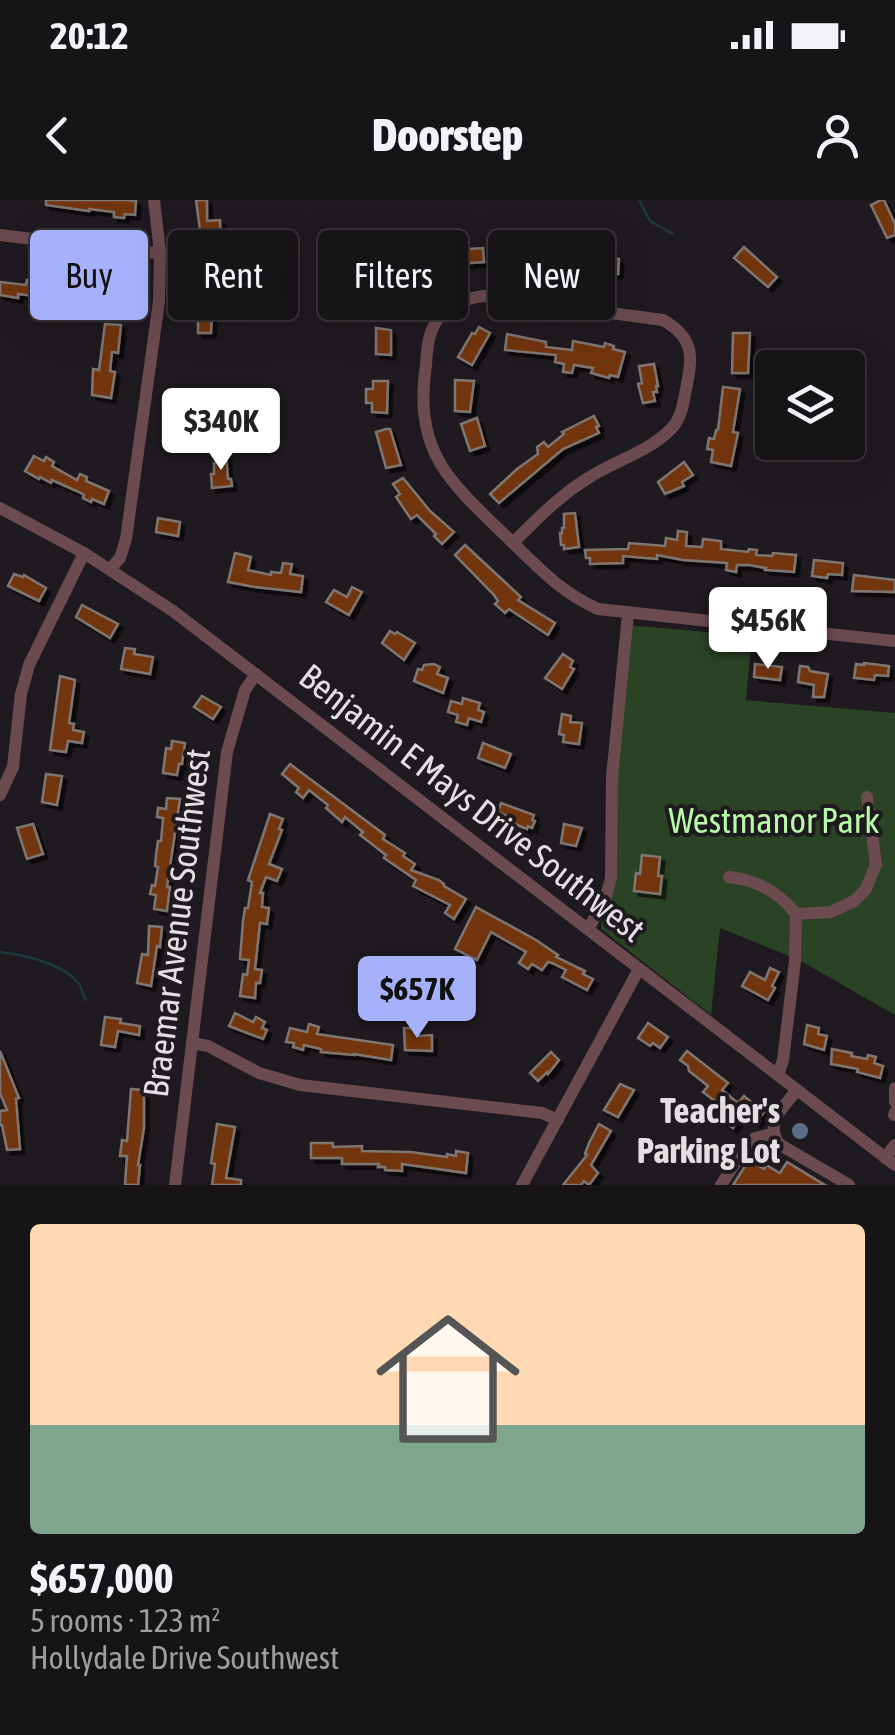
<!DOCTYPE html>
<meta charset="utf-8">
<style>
:root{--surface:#171417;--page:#201d20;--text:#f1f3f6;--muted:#9e9ea1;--line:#363336;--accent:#a6b1fc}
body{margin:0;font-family:"Asap Condensed",sans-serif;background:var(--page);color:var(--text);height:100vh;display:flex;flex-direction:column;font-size:38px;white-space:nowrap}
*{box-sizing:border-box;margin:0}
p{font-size:32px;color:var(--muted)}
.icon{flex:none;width:55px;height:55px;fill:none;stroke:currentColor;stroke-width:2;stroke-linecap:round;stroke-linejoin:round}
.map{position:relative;height:985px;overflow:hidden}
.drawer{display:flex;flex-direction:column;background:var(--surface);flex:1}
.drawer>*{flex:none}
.banner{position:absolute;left:30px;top:30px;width:835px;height:90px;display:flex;gap:20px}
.buttons{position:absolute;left:755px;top:150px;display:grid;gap:20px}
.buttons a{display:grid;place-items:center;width:110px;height:110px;border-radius:10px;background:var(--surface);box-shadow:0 10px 40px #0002,0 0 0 2px var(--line);font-size:50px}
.price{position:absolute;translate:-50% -85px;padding:0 22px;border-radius:10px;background:#fff;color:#222;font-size:32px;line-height:65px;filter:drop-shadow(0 2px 5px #0008)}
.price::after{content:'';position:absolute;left:50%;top:60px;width:30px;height:22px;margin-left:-15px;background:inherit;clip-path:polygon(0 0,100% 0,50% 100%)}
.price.active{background:var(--accent);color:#111}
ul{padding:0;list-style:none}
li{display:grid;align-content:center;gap:20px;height:530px;padding:0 30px}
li+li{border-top:2px solid var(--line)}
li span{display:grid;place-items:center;height:310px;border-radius:10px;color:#555}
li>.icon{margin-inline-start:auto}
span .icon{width:180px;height:180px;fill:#fffc;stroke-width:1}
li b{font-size:42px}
.tag{padding:0 35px;border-radius:10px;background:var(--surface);box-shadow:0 10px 40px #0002,0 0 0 2px var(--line);font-size:35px;line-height:90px}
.tag.active{background:var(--accent);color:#111}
.status{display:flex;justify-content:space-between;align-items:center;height:70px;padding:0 50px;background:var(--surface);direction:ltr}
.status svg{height:28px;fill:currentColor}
header{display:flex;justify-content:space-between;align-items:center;height:130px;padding:0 30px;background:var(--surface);font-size:45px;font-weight:800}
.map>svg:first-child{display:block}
</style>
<div class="status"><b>20:12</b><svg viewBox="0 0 49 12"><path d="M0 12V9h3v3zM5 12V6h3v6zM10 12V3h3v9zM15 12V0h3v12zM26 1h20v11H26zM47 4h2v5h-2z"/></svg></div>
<header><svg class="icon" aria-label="back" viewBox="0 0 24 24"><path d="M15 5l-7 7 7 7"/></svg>Doorstep<svg class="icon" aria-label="person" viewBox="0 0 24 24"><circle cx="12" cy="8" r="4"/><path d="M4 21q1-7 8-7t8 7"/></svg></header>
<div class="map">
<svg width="895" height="985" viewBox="0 0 895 985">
<defs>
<filter id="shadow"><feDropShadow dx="4.5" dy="4.5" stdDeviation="0" flood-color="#0009"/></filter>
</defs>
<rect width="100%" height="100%" fill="#1f1a1f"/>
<!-- green -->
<polygon fill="#2a4325" points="626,425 752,436 746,500 895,513 895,815 799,760 720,728 711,815 601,729"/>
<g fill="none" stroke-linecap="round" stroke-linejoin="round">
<!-- stream -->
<g stroke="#18393e" stroke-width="2.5">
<polyline points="639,0 650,21 673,34"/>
<path d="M 0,752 C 24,755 63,763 79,784 C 82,789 83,794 86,800"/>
</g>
</g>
<!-- building -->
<g fill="#72360f" stroke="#7f7672" stroke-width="2.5" filter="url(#shadow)">
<polygon points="46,0 126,0 136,1 135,15 125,14 124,18 114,17 114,12 89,9 89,11 46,5"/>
<polygon points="196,0 207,0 207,21 220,20 221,40 214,40 214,44 212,44 213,63 222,64 219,96 213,95 211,133 198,133 198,105 202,105 205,72 202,72 203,53"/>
<polygon points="881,0 884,0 895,24 895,35 887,38 871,5"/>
<polygon points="513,38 529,40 528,65 496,62 498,47 512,49"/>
<polygon points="744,47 777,77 768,87 734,58"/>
<polygon points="483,48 484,62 457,64 456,50"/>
<polygon points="563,51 605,53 604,58 619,59 618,74 591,75 592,72 562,70"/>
<polygon points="393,66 408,73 391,103 380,98 381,94 373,90 380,75 388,79"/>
<polygon points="112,71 127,72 127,90 125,90 125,99 111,98"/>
<polygon points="27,80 63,84 61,99 42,97 42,102 34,101 35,96 18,94 18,98 0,95 0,82 26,85"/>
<polygon points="105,124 121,125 118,153 112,152 110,171 115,172 111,198 92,195 93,169 99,170"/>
<polygon points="479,127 490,133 472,165 458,157 472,133 475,134"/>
<polygon points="376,128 391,130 391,155 376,154"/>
<polygon points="733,133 750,133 748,173 732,173"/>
<polygon points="507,134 546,142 546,147 572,150 573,141 604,147 605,143 614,146 613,149 625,152 618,177 610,175 609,178 591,173 593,168 574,165 572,173 563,172 564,164 555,162 556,155 505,150"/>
<polygon points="654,164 658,186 656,186 657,192 653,192 655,201 643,203 638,184 642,183 639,166"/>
<polygon points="455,180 474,181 470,212 455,211"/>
<polygon points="373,181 388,181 387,213 372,212 372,203 366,203 366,189 373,189"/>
<polygon points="723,187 740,189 733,232 738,233 731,266 711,262 713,250 707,249 709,238 714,239 716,230 718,230"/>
<polygon points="197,206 211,206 210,231 197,231"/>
<polygon points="594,216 599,226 596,227 599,233 563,249 499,303 490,294 517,269 538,254 537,247 544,242 548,247 564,234 562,232"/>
<polygon points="477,218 485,246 470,251 461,224"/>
<polygon points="386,229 390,229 401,265 386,268 376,232"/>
<polygon points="217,253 226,253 228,279 231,279 232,286 212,288 211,274 214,274 214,263 217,263"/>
<polygon points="34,256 44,261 46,257 54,262 52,266 77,280 80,274 87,277 86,281 109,291 104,304 92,299 91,302 83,298 84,295 79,292 52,280 51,283 40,277 39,279 25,271"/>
<polygon points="684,262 693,275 682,282 684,286 665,294 658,282"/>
<polygon points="403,278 430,311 454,332 442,344 434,336 436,334 417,315 411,319 396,297 400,294 393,284"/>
<polygon points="575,313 579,347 564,349 564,345 561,345 560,333 562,333 562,328 564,328 564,314"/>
<polygon points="158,318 180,322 178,336 156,332"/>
<polygon points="678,331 687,332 686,346 702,347 703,339 721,341 721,349 748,352 749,349 757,350 756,355 772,356 773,353 796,355 794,372 765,370 766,368 749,365 737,365 736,372 726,370 727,363 683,360 657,355 657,359 623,356 623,363 590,364 590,358 586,358 585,350 628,349 629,343 665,346 666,338 677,340"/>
<polygon points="465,345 521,397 518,400 555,423 548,435 509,409 505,413 495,404 498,401 494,395 455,355"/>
<polygon points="235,353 251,357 248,370 271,375 271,372 281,373 283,363 292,364 290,374 303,376 301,392 255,387 228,382"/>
<polygon points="814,360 843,363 842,375 828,374 827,378 812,376"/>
<polygon points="14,374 23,377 24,375 46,388 39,401 8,386"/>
<polygon points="854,375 895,380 895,392 852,391"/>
<polygon points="352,387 362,392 349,415 326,402 334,390 347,397"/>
<polygon points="82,405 118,424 110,438 76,417"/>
<polygon points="390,431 395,434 397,432 415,443 404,460 382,443"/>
<polygon points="125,448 135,449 134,454 153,457 150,474 121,469"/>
<polygon points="563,454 573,461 570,467 574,469 562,489 545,478"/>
<polygon points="864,463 889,466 888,476 875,475 874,480 854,478 856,464 864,465"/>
<polygon points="434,464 440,467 437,474 448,478 443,493 414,481 418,469 422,470 424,465"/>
<polygon points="755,464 782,467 780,480 754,477"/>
<polygon points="800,466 808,467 810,471 828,474 824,497 813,497 814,485 798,482"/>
<polygon points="60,476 75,480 69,523 74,524 73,530 84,532 82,543 68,541 66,552 50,550"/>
<polygon points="202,496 221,507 213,519 194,507"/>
<polygon points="463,498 480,503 478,510 484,512 481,522 469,518 467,525 456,522 458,515 448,512 451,501 462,504"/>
<polygon points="562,514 571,516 570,522 582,523 579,544 563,542 564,535 559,534"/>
<polygon points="172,541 185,543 182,564 179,564 177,575 163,573 166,548 171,549"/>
<polygon points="483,543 511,554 505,568 478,558"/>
<polygon points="290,564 385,635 383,639 405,653 403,656 415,664 411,670 439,680 444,684 444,686 466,699 454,719 445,713 450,705 413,686 416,680 384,658 386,655 360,635 363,632 345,617 342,622 326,608 328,605 309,590 303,598 296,592 299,588 282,574"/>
<polygon points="46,574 62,576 57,605 42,602"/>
<polygon points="167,598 180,599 167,687 170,687 167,711 154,709 156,695 150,694 152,685 155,686 158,667 155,666 156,655 158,641 161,641 163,618 157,617 158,608 166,609"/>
<polygon points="501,603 534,615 532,620 535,621 532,628 528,626 527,629 505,620 507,616 498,612"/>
<polygon points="270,614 283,619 279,629 282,630 269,664 282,669 277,681 266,677 260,693 263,693 262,707 269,708 267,724 260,723 255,769 262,770 260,783 256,783 255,798 240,796 243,774 247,775 249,760 240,759 243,721 245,708 248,708 252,682 248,680"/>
<polygon points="33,624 43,654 27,659 17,628"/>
<polygon points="564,624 582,628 576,646 561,643"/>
<polygon points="642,655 660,657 658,676 662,676 660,694 634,691 636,673 640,674"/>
<polygon points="476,707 536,740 558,755 556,757 585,771 583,774 593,779 587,790 562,777 566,770 552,763 548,762 542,770 532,764 528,769 519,763 526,752 491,732 477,760 455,749"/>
<polygon points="149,726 162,727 160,747 157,746 151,786 137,783 142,754 148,755"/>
<polygon points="770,768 779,772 772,786 775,788 768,800 742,786 750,772 765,780"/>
<polygon points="432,789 450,803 453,795 461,799 453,815 427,796"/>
<polygon points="235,813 253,822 256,817 265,822 262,828 267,830 263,839 229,826"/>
<polygon points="105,817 121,819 120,823 140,826 139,835 118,831 115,847 101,845"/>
<polygon points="648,823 668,837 660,848 653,843 650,846 638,838"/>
<polygon points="309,824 319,827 317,834 393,845 391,860 354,854 354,855 321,852 321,849 304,845 303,850 293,847 294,843 286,842 290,828 307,832"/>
<polygon points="807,825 819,828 818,834 827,836 824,850 804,844"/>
<polygon points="404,828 417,828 418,836 432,835 432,851 405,850"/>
<polygon points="832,849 852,853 851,856 867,859 868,855 876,857 874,863 883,866 880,878 857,872 858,869 831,864"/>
<polygon points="0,851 19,898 16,899 20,949 7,950 2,925 0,925 0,911 7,910 0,893"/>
<polygon points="687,851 728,883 722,890 738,903 744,896 764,912 756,923 743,913 733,928 723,921 729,912 703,892 708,886 689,871 688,866 680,860"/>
<polygon points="551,852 559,860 548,874 547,872 538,881 530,873"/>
<polygon points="620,884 634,890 618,917 604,910"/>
<polygon points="131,889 144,890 144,928 138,965 140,965 138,985 125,985 127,956 120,956 122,940 127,941"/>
<polygon points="217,924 235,927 226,978 241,980 241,985 212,985 215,964 211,963"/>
<polygon points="599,924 611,931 591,965 598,973 589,985 584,981 581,985 563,985 587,955 585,954 589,943"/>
<polygon points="311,943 333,943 333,947 362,946 362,951 411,952 447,957 447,954 456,956 456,951 468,953 466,973 402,964 402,971 385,970 385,967 378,967 379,964 342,964 342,958 311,958"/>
<polygon points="749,960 764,969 766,965 780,973 787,962 825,985 733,985"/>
</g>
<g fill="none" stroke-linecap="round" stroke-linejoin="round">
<!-- minor -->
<g stroke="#6b4b4f" stroke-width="12">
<polyline points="0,35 145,53 160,52"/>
<path d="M 484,96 L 663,120 C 697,139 692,160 685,194 C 683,207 680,220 671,229 C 650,251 615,261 590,277 C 560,295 537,319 513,343 C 488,318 458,293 440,263 C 422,232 421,199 426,165 C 427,149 428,134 437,120 C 449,105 465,98 484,96 Z"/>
<polyline points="0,308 84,353 173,411 895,965"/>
<path d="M 513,343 C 541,370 562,393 598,409 L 895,441"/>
<polyline points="110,369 120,358 126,339 159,101 160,52 154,0"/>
<polyline points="0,595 13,567 21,494 29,465 84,353"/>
<path d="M 729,677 C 757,680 779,692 796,714"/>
<polyline points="588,729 605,700 611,678 612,577 628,414"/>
<polyline points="192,843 208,846 259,873 300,885 542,913 558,920"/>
<polyline points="778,875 783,860 795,761 796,714 831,712 854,701 866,689 876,664 867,597"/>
<polyline points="895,888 895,902"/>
<path d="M 797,890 C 784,907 764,922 779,944 L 849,985"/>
<polyline points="894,915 895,912"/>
<polyline points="885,958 895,945"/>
<polyline points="175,985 227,552 245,490 256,474"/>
<polyline points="522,985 639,769"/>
<polyline points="721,985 745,948 755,938 772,934"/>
</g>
</g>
<!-- markers -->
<circle fill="#5c6f8a" stroke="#1f1a1f" stroke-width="4" cx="800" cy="931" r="10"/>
<g text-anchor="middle" stroke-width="8" stroke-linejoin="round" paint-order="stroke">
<!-- street labels -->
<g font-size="35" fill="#e2dfe2" stroke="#1f1a1f">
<text transform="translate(472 603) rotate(38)" y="12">Benjamin E Mays Drive Southwest</text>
<text transform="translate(177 723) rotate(-83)" y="12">Braemar Avenue Southwest</text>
</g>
<!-- park labels -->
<g font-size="35" fill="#b7faa7" stroke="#1f1a1f">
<text x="774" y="633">Westmanor Park</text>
</g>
<!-- poi labels -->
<g font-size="35" font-weight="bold" fill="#e2dfe2" stroke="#1f1a1f" text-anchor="end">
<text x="780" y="923">Teacher's<tspan x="780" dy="40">Parking Lot</tspan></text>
</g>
</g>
</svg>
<div class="buttons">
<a><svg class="icon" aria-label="layers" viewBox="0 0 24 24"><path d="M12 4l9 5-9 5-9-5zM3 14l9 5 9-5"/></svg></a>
</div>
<b class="price" style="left:221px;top:273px">$340K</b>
<b class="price" style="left:768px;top:472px">$456K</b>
<b class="price active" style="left:417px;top:841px">$657K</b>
<div class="banner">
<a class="tag active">Buy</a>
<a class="tag">Rent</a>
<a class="tag">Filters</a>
<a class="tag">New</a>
</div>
</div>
<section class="drawer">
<ul>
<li><span style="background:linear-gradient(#ffd9b3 65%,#7fa58c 0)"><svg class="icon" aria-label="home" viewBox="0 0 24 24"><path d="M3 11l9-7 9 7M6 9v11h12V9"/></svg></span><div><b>$657,000</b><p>5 rooms · 123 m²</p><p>Hollydale Drive Southwest</p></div></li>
</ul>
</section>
